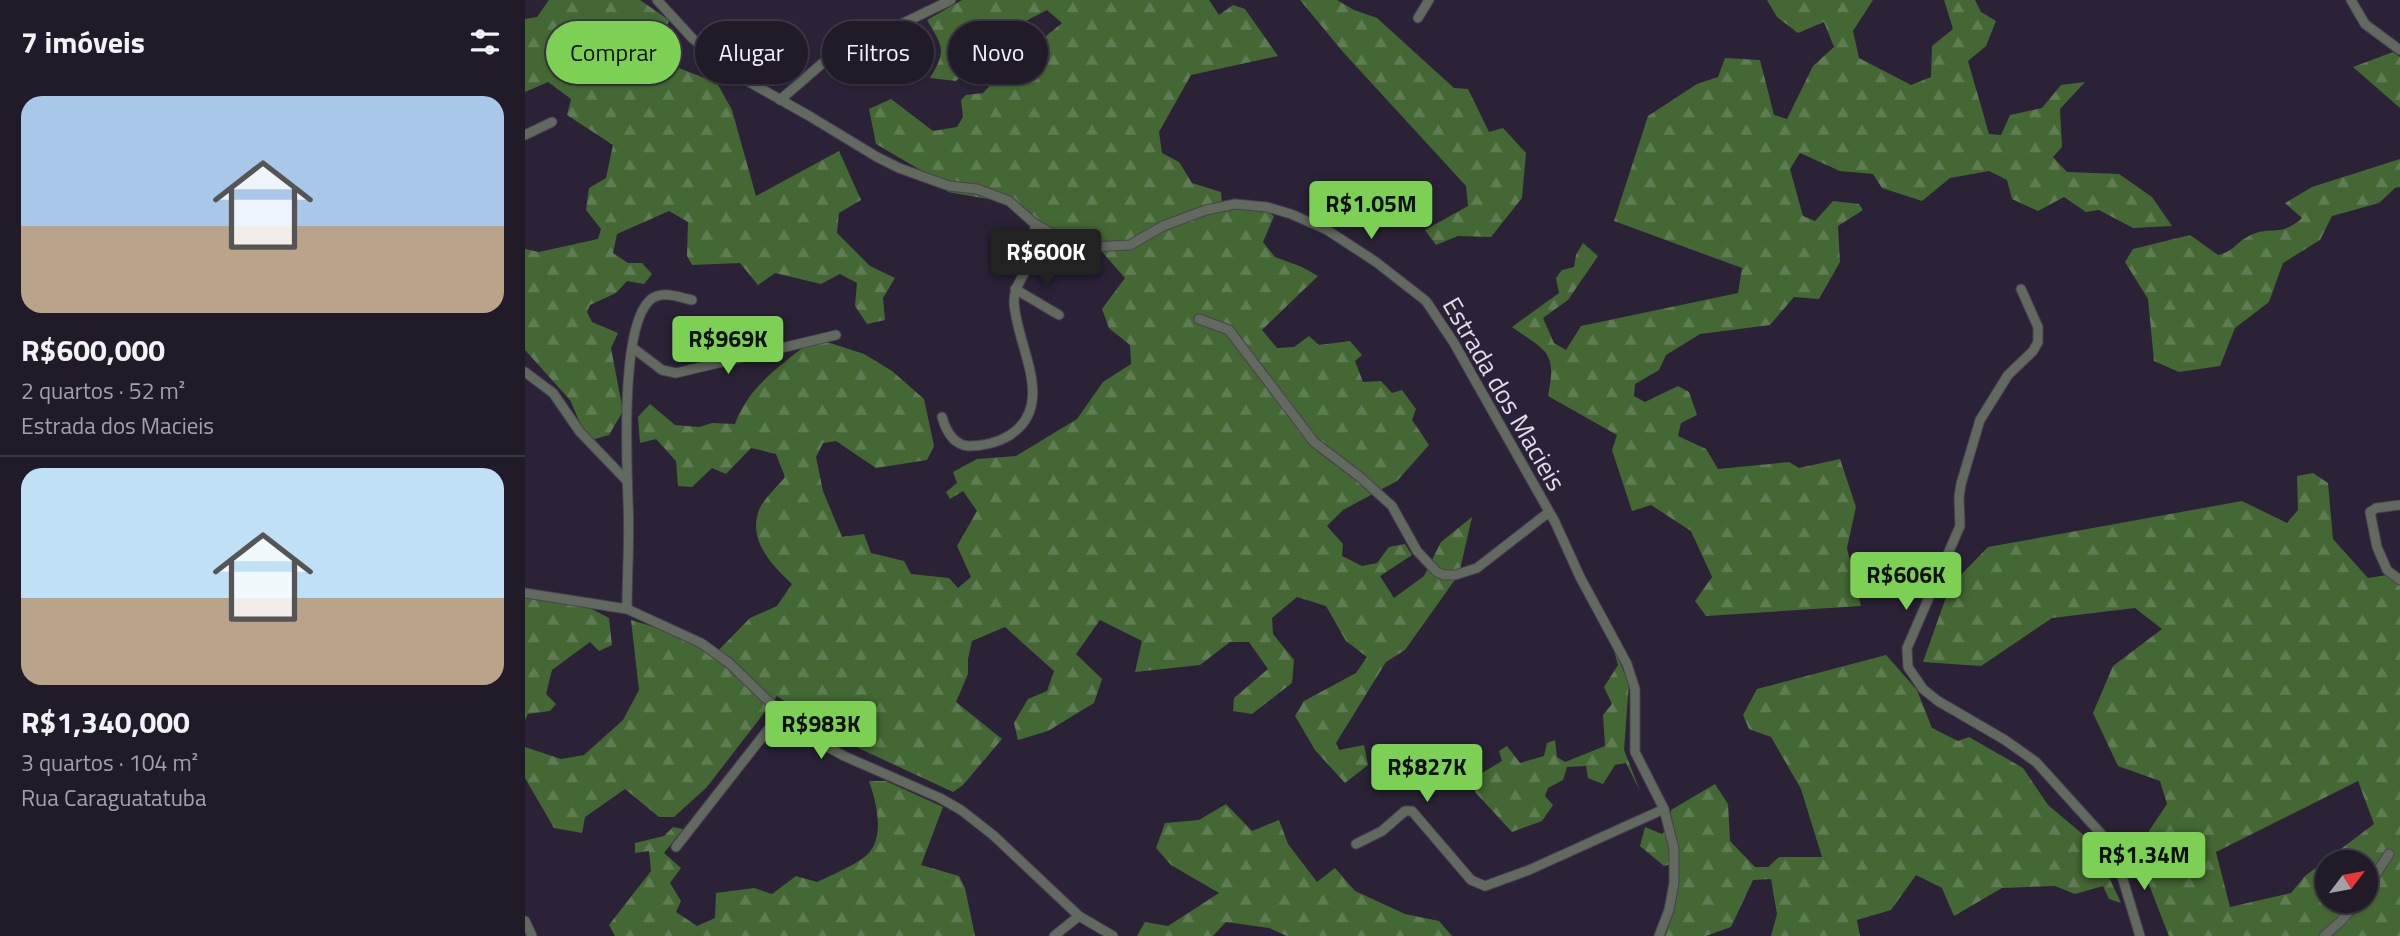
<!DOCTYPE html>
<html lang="pt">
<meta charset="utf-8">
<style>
:root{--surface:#201a29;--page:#282331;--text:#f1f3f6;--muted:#a2a1a8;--line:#3d3846;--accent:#7cd155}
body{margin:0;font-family:"Titillium Web",sans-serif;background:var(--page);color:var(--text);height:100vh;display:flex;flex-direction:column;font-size:26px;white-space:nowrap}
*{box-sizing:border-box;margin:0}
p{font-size:23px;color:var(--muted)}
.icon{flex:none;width:38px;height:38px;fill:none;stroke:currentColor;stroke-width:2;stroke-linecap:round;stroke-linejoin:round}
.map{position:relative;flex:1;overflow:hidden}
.sheet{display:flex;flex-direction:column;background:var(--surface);width:525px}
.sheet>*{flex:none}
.banner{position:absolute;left:21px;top:21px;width:665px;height:63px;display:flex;gap:14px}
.needle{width:46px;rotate:58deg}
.buttons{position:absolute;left:1790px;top:850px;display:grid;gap:14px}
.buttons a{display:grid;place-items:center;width:63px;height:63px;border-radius:50%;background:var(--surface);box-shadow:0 2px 5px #0004,0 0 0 2px var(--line);font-size:35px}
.price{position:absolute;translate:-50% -60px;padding:0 16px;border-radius:7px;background:var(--accent);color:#111;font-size:23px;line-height:46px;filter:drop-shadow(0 2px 4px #0008)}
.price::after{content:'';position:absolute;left:50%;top:42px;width:21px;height:16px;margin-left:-10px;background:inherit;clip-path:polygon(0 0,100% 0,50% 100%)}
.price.selected{background:#222;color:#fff}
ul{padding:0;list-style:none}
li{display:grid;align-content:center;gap:14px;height:371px;padding:0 21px}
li+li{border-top:2px solid var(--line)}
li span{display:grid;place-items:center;height:217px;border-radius:21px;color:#555}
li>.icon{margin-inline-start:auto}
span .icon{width:126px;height:126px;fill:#fffc;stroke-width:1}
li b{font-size:30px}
h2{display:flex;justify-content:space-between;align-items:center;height:84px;padding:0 21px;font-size:30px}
.chip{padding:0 24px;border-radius:32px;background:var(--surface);box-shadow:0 2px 5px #0004,0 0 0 2px var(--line);font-size:24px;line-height:63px}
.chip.selected{background:var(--accent);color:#111}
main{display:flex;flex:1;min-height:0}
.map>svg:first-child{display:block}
</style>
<main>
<section class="sheet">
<h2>7 imóveis<svg class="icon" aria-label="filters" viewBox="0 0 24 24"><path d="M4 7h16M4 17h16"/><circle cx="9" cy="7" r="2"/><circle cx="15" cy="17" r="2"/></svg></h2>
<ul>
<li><span style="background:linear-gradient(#a9c7e8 60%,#b9a48a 0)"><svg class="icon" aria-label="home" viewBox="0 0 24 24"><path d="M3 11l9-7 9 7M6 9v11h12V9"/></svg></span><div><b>R$600,000</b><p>2 quartos · 52 m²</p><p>Estrada dos Macieis</p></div></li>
<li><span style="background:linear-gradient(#bfe0f5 60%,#b9a48a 0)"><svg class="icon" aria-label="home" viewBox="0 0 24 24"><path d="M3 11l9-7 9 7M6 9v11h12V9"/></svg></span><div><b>R$1,340,000</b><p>3 quartos · 104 m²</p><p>Rua Caraguatatuba</p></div></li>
</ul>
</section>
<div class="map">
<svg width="1875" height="936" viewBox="0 0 1875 936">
<defs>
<pattern id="forest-firs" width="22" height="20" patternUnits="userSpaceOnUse" patternTransform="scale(1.75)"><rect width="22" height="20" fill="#446834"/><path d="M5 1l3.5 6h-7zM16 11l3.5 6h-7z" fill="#5f7d52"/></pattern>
</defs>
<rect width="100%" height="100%" fill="#2b2237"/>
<!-- forest -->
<g fill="url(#forest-firs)" fill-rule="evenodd">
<polygon points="24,0 115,0 144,20 131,59 192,83 207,110 231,196 314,151 336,200 314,213 312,233 345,266 370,278 358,298 360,320 342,324 330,306 332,283 315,274 296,284 250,273 233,285 215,263 167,265 162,256 163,222 144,211 92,234 88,253 103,263 117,263 127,274 119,284 102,281 91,293 65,305 62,312 67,322 93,333 86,348 98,411 84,435 63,441 45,400 0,350 0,249 14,252 73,239 76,229 61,210 64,188 81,178 88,145 42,115 46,99 23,82 0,92 0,19 12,17"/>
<path d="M 437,0 L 684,0 L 694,15 L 708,5 L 720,9 L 753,56 L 666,75 L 634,132 L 637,153 L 654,162 L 667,183 L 696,192 L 697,204 L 733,206 L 749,216 L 738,242 L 750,257 L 777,267 L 793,276 L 737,330 L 752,348 L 769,347 L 784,336 L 794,345 L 825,341 L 837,355 L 830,361 L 838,382 L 856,381 L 867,393 L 877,390 L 891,409 L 887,420 L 904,445 L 872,481 L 818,510 L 802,526 L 818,544 L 817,556 L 837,566 L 852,563 L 864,547 L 880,544 L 887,555 L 855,576 L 869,598 L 899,576 L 916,542 L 947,517 L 934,574 L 880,650 L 861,662 L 811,743 L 814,750 L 839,745 L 843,765 L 820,783 L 790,750 L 770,716 L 779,701 L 831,673 L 842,657 L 821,641 L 801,606 L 772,597 L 747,618 L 748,634 L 769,660 L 767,683 L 727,714 L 708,711 L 709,698 L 743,669 L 724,642 L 705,642 L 675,665 L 610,672 L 617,641 L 575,620 L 551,654 L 577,679 L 569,703 L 523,731 L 493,740 L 489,723 L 503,699 L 522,691 L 529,671 L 480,627 L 447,641 L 443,659 L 443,674 L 431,702 L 477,739 L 438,785 L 428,792 L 316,740 L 252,696 L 182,787 L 149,817 L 134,817 L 100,789 L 60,817 L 57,833 L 29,828 L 0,778 L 0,747 L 36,759 L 59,755 L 98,720 L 114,690 L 106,620 L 159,636 L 187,657 L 225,618 L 252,606 L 267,584 C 248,566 224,542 233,513 C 236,501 252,487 260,477 L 251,454 L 226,448 L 201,474 L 187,468 L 167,487 L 153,486 L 151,461 L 131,439 L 115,443 L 113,417 L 125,404 L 150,425 L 174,427 L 187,423 L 210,424 C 223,386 259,363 290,338 L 339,354 L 367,371 L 399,399 L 409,446 L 402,460 L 351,468 L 311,441 L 298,443 L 291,457 L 298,491 L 317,537 L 339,534 L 346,553 L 379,561 L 386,574 L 424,578 L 433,588 L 446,577 L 432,546 L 452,511 L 438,491 L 425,499 L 421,492 L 432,483 L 428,472 L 452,459 L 491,456 L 552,419 L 578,382 L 606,364 L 605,345 L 584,328 L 577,309 L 600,278 L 578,253 L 573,235 L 548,231 L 543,245 L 509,231 L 485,203 L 423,192 L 404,175 L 351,144 L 344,109 L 366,99 L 408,131 L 432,127 L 438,117 L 436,100 L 441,95 L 458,93 L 478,72 L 501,69 L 499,54 L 537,23 L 522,10 L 484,30 L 431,81 L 405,78 C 422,50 418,47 402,20 Z"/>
<polygon points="775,0 812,0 829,10 852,18 929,88 943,89 964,132 978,128 1001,153 997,198 966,237 933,236 911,245 900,230 943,206 941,186 818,52"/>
<path d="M 1242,0 L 1348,0 L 1328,31 L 1334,58 L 1386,85 L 1406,77 L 1407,46 L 1428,29 L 1419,0 L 1450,0 L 1456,12 L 1471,21 L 1461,46 L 1443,61 L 1464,134 L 1476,135 L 1485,115 L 1517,108 L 1536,85 L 1560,82 L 1535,109 L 1537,147 L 1528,157 L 1542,172 L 1594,174 L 1627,197 L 1647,226 L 1608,228 L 1574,210 L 1561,212 L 1539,197 L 1513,211 L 1487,199 L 1482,180 L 1464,171 L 1425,178 L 1397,201 L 1357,188 L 1348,174 L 1315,171 L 1275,153 L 1265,169 L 1278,216 L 1290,221 L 1308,201 L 1334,204 L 1338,210 L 1313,226 L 1315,262 L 1294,299 L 1269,297 L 1245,325 L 1175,334 L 1141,355 L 1134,370 L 1110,384 L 1109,396 L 1120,402 L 1153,386 L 1164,392 L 1172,415 L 1156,423 L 1153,436 L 1181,449 L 1193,469 L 1264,462 L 1274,468 L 1315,459 L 1331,507 L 1322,548 L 1336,606 L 1181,616 L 1170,601 L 1187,577 L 1166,531 L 1126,505 L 1107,511 L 1087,450 L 1092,435 L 1023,396 C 1032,351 1022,352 987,327 L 1034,293 L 1031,278 L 1037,270 L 1049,267 L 1051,255 L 1058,243 L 1073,256 L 1043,300 L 1018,318 L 1029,343 L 1041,350 L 1056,326 L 1213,293 L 1217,268 L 1089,221 L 1123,116 L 1172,84 L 1193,77 L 1200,58 L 1235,60 L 1249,115 L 1262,119 L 1288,66 L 1309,47 L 1299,22 L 1273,33 L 1252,17 Z"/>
<polygon points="1868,52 1875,57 1875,108 1828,67"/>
<path d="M 1875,159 L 1875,187 L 1870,188 L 1854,203 L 1807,216 L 1795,240 L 1758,263 L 1744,302 L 1710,328 L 1695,366 L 1654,372 L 1629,361 L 1623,299 L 1600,262 L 1608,249 L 1665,235 L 1693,255 C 1710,251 1712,241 1726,235 C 1747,225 1754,238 1777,218 L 1760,203 L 1787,187 Z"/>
<path d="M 1788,473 L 1803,483 L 1808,539 L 1843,578 L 1875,573 L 1875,936 L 1644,936 L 1619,872 L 1624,831 L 1642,804 L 1635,781 L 1593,766 L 1568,713 L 1588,666 L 1637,629 L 1610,608 L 1527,618 L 1456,666 L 1398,662 L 1425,586 L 1463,547 L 1717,501 L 1762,523 L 1773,510 L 1772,476 ZM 1833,781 L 1849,824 L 1780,876 L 1766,893 L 1705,907 L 1691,852 ZM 1802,863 L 1841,863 L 1841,901 L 1802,901 Z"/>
<polygon points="0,592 48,599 84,618 87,645 74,651 65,642 27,670 21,694 31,704 25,711 3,714 0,720"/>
<polygon points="1088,647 1104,683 1099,750 1115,791 1101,763 1090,765 1078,784 1063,778 1061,766 1042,767 1038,780 1023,788 1020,796 1028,805 1017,821 987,832 950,792 952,776 977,761 974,751 982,746 995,763 1019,756 1022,743 1030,740 1032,757 1040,762 1080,746 1078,715 1087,704 1079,687 1093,665"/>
<polygon points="1361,655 1392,690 1407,728 1433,741 1444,737 1498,768 1523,805 1561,837 1575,858 1596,903 1584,899 1578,886 1550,894 1530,886 1477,888 1429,916 1417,888 1391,875 1366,910 1332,920 1335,936 1246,936 1252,914 1246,879 1228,880 1206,927 1181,936 1140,936 1150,908 1154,862 1139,866 1115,846 1120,827 1137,834 1144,827 1146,810 1190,784 1203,804 1205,841 1230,867 1243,867 1254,857 1297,857 1276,789 1246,737 1224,729 1218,715 1232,689"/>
<path d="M 344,781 L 361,781 L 418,807 L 396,865 L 434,876 L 440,888 L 450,936 L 90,936 L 84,925 L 126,871 L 124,851 L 110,853 L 110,843 L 139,836 L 148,827 L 158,829 L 139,853 L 156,868 L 145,883 L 156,901 L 151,912 L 172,926 L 190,918 L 191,893 L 229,888 L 247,894 L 271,876 L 292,882 C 307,875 323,868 337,859 C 362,843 352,804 344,781 Z"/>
<polygon points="701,804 727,831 754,820 763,844 792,882 810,868 830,891 880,914 914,921 927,936 762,936 744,928 701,922 688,936 612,936 620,922 643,926 694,893 646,865 631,848 640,823 674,820"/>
</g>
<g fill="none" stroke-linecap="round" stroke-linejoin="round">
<defs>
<g id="minor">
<polyline points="132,0 168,39 226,83 286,117 352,157 374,168 424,186 452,189 484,201 510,224 538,240 567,247 605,245 638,226 681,210 710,204 742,207 766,214 802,230 851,262 901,301 929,343 1030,522 1055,577 1102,664 1110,689 1110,752 1139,809 1149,849 1149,883 1144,910 1134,936"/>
<polyline points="1826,0 1840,24 1875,50"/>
<polyline points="893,18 904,0"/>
<polyline points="255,100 300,61 426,0"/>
<polyline points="0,135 27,122"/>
<polyline points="490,289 534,315"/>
<polyline points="1496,289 1513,327 1513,342 1508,351 1483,375 1455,420 1436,484 1434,497 1435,526 1382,648 1383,667 1398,689 1413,701 1480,740 1511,762 1588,847 1615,936"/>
<polyline points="674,319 704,330 789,442 835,477 867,506 892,551 912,572 919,575 930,575 952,568 1024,512"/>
<polyline points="108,348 137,370 151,373 311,335"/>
<polyline points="0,372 28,393 55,432 102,481"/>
<path d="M 417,417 C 421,431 428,445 444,446 C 458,446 474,442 485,435 C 533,404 490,344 489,301 C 489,285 500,276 505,261 C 509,250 509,237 510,224"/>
<polyline points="1875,505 1851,508 1845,512 1852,547 1862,570 1875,580"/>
<polyline points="0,593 102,609 176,643 204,663 256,713 294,742 319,756 415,798 436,810 468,835 554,916 588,936"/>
<path d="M 102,609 C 102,573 105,537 103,501 C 102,461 95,327 125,300 C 137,290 153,297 167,300"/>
<polyline points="831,844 857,831 880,811 887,811 946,880 960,886 1004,870 1139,809"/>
<polyline points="151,847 256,713"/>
<polyline points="1841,889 1864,854"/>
<polyline points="0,921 7,936"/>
<polyline points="529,936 554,916"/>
<polyline points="1799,936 1816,921 1833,901"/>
</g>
</defs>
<!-- minor casing -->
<use href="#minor" stroke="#484054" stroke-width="11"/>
<!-- minor -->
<use href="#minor" stroke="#62695f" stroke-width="9"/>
</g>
<g text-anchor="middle" stroke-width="7" stroke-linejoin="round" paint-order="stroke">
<!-- street labels -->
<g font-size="26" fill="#e1dbea" stroke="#2b2237">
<text transform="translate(979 394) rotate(60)" y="9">Estrada dos Macieis</text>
</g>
</g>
</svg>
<div class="buttons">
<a><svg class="needle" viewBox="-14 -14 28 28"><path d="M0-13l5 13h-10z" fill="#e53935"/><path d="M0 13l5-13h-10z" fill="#a2a1a8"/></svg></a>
</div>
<b class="price" style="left:846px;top:241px">R$1.05M</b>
<b class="price selected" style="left:521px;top:289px">R$600K</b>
<b class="price" style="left:203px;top:376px">R$969K</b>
<b class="price" style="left:1381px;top:612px">R$606K</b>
<b class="price" style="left:296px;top:761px">R$983K</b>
<b class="price" style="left:902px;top:804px">R$827K</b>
<b class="price" style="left:1619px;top:892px">R$1.34M</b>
<div class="banner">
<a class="chip selected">Comprar</a>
<a class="chip">Alugar</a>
<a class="chip">Filtros</a>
<a class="chip">Novo</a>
</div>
</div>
</main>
